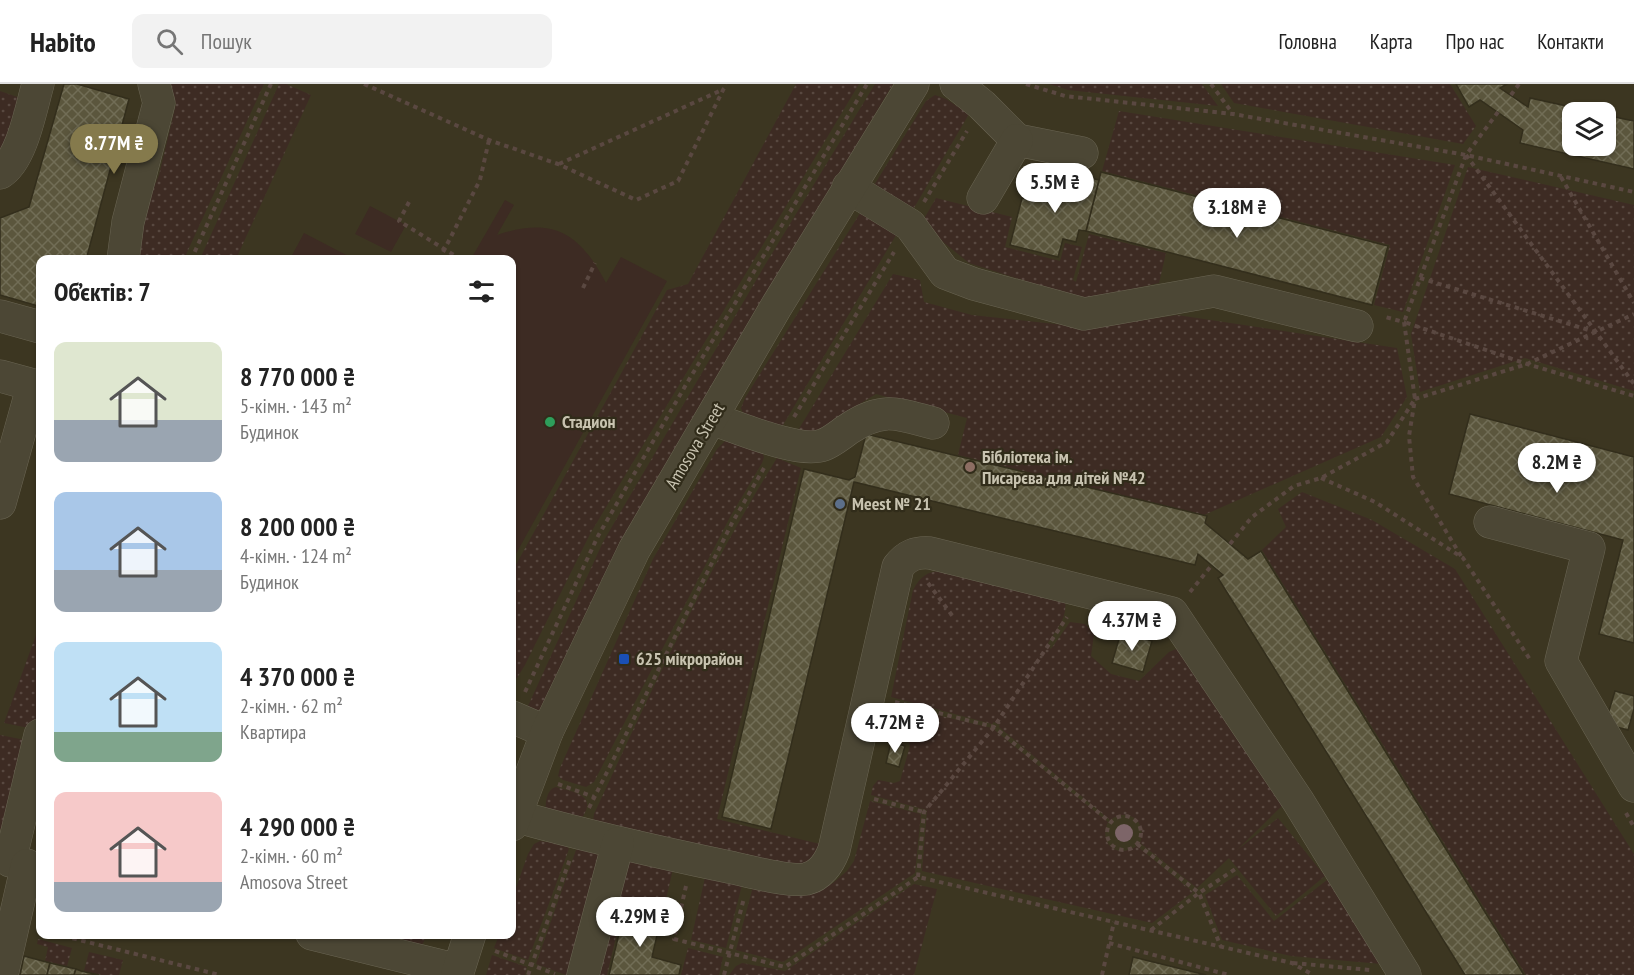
<!DOCTYPE html>
<html lang="uk">
<meta charset="utf-8">
<style>
:root{--surface:#fff;--page:#f2f2f2;--text:#222;--muted:#767676;--line:#e0e0e0;--accent:#857a4c}
body{margin:0;font-family:"PT Sans Narrow",sans-serif;background:var(--page);color:var(--text);height:100vh;display:flex;flex-direction:column;font-size:22px;white-space:nowrap}
*{box-sizing:border-box;margin:0}
p{font-size:20px;color:var(--muted)}
.icon{flex:none;width:33px;height:33px;fill:none;stroke:currentColor;stroke-width:2;stroke-linecap:round;stroke-linejoin:round}
.map{position:relative;flex:1;overflow:hidden}
.side{position:absolute;left:36px;top:171px;width:480px;height:684px;display:flex;flex-direction:column;background:var(--surface);border-radius:12px;box-shadow:0 2px 4px #0004}
.side>*{flex:none}
.fabs{position:absolute;left:1562px;top:18px;display:grid;gap:12px}
.fabs a{display:grid;place-items:center;width:54px;height:54px;border-radius:12px;background:var(--surface);box-shadow:0 2px 4px #0004;font-size:30px}
.price{position:absolute;translate:-50% -51px;padding:0 14px;border-radius:21px;background:#fff;color:#222;font-size:20px;line-height:39px;filter:drop-shadow(0 2px 3px #0008)}
.price::after{content:'';position:absolute;left:50%;top:36px;width:18px;height:14px;margin-left:-9px;background:inherit;clip-path:polygon(0 0,100% 0,50% 100%)}
.price.on{background:var(--accent);color:#fff}
ul{padding:0;list-style:none}
li{display:flex;align-items:center;gap:18px;height:150px;padding:0 18px}
li span{display:grid;place-items:center;flex:none;width:168px;height:120px;border-radius:12px;color:#555}
li>.icon{margin-inline-start:auto}
span .icon{width:72px;height:72px;fill:#fffc;stroke-width:1}
li b{font-size:26px}
h2{display:flex;justify-content:space-between;align-items:center;height:72px;padding:0 18px;font-size:26px}
header{display:flex;align-items:center;gap:36px;box-sizing:border-box;height:84px;padding:0 30px;background:var(--surface);border-bottom:2px solid var(--line)}
header strong{font-size:28px}
nav{display:flex;gap:33px;margin-inline-start:auto;font-size:21px}
.search{width:420px;height:54px;background:var(--page);display:flex;align-items:center;gap:15px;box-sizing:border-box;padding:0 21px;border-radius:12px;color:var(--muted);font-size:22px}
.map>svg:first-child{display:block}
</style>
<header>
<strong>Habito</strong>
<div class="search"><svg class="icon" aria-label="search" viewBox="0 0 24 24"><circle cx="10" cy="10" r="6"/><path d="M15 15l6 6"/></svg>Пошук</div>
<nav><a>Головна</a><a>Карта</a><a>Про нас</a><a>Контакти</a></nav>
</header>
<div class="map">
<svg width="1634" height="891" viewBox="0 0 1634 891">
<defs>
<pattern id="green-dots" width="8" height="8" patternUnits="userSpaceOnUse" patternTransform="scale(1.5)"><rect width="8" height="8" fill="#3d2b23"/><path d="M2 2h.1M6 6h.1" fill="none" stroke="#584840" stroke-width="1.8" stroke-linecap="round"/></pattern>
<pattern id="building-cross-hatch" width="8" height="8" patternUnits="userSpaceOnUse" patternTransform="scale(1.5)"><rect width="8" height="8" fill="#5b563d"/><path d="M0 0l8 8M0 8l8-8" fill="none" stroke="#716d56"/></pattern>
</defs>
<rect width="100%" height="100%" fill="#3c3621"/>
<!-- green -->
<g fill="url(#green-dots)">
<polygon points="168,0 264,0 184,175 134,176 137,143 159,91 176,20"/>
<polygon points="279,0 286,0 311,11 236,175 200,175"/>
<polygon points="796,0 859,0 590,450 525,581 517,594 512,596 512,488 667,206 688,200"/>
<polygon points="875,0 893,0 619,460 540,625 536,630 528,626 528,622 603,458 765,181"/>
<polygon points="1049,0 1202,0 1218,22 1068,6"/>
<polygon points="1221,0 1450,0 1476,42 1463,60 1234,19"/>
<polygon points="0,7 26,16 0,82"/>
<polygon points="935,11 946,15 969,30 908,134 873,103 926,17"/>
<polygon points="1119,27 1455,81 1403,228 1374,221 1390,161 1102,87"/>
<polygon points="1468,83 1634,121 1634,307 1525,274 1420,308 1411,250"/>
<polygon points="936,114 1012,133 1005,163 1060,177 1065,159 1082,163 1073,196 1076,198 1089,150 1166,169 1159,199 1084,216 969,179 921,140"/>
<polygon points="862,126 902,141 783,341 779,344 743,329 741,324 745,314"/>
<polygon points="893,190 920,196 924,218 972,231 1092,244 1177,231 1397,264 1407,313 1381,353 1204,431 958,371 967,334 876,310 853,324 823,347 797,348"/>
<polygon points="727,355 762,368 764,373 762,379 730,433 594,698 586,703 563,696 558,692 560,684 653,475 717,365"/>
<path d="M 777,374 L 801,384 L 717,735 L 820,760 L 816,773 L 798,784 L 593,737 L 594,730 C 650,609 706,488 777,374 Z"/>
<polygon points="1302,408 1372,436 1455,485 1634,770 1634,891 1526,891 1262,466 1286,443 1278,425"/>
<path d="M 942,487 L 1065,517 C 1068,534 1055,547 1047,561 L 1051,565 L 1070,538 L 1085,540 L 1094,550 L 1091,572 L 1111,590 L 1139,597 L 1169,568 L 1181,563 L 1290,714 L 1237,766 L 1278,734 L 1325,792 L 1276,832 L 1229,774 L 1197,804 L 1140,759 C 1148,738 1128,722 1110,736 L 999,643 L 1000,641 L 994,638 L 992,640 L 891,613 L 913,506 C 920,493 927,487 942,487 Z"/>
<polygon points="40,540 40,616 34,645 4,639"/>
<path d="M 890,620 L 992,644 L 1108,738 C 1098,760 1117,775 1137,762 L 1193,808 L 1152,839 L 922,787 L 927,726 L 871,711 L 873,702 L 878,696 L 894,699 L 900,697 L 910,662 L 907,654 L 886,645 Z"/>
<polygon points="0,651 30,657 3,744 0,745"/>
<path d="M 556,703 C 565,706 587,709 587,720 C 588,724 584,730 582,735 L 546,727 C 545,718 547,705 556,703 Z"/>
<polygon points="870,717 921,730 915,789 783,878 736,866 754,799 815,808 833,799 847,787 854,777"/>
<polygon points="540,757 566,761 569,765 528,876 494,864 499,851 512,850 512,815 528,770 534,760"/>
<polygon points="579,763 601,767 578,891 566,891 536,880 576,766"/>
<polygon points="620,775 673,785 663,828 624,819 607,891 590,891"/>
<polygon points="706,789 743,797 726,864 691,856"/>
<polygon points="1336,789 1393,881 1291,872 1222,856 1205,811 1237,791 1274,837"/>
<polygon points="914,800 937,805 914,891 729,891 736,882 742,879 785,887"/>
<polygon points="379,851 427,851 422,861"/>
<polygon points="38,855 72,864 67,882 45,877 48,863 37,860"/>
<polygon points="688,864 723,873 719,891 681,891"/>
<polygon points="89,868 123,876 119,891 102,891 84,887"/>
<polygon points="492,871 527,883 525,891 486,891"/>
</g>
<!-- pitch -->
<g fill="#3d2b23">
<path d="M 505,116 L 514,121 L 497,151 C 553,132 580,149 606,199 L 621,173 L 667,197 L 512,477 L 512,176 L 471,175 Z"/>
<polygon points="370,122 406,141 391,168 355,150"/>
<polygon points="304,149 354,175 290,175"/>
</g>
<!-- building -->
<g fill="url(#building-cross-hatch)" stroke="#332e1c" stroke-width="1.5">
<polygon points="64,0 77,0 129,15 86,176 40,176 40,221 38,222 0,211 0,134 29,123"/>
<polygon points="1456,0 1507,0 1500,4 1528,23 1530,14 1594,28 1572,28 1572,62 1605,62 1605,31 1634,37 1634,85 1520,59 1523,46 1480,16 1469,23"/>
<polygon points="1101,88 1388,162 1372,221 1086,147"/>
<polygon points="1071,89 1099,96 1086,147 1079,146 1076,158 1063,155 1058,173 1010,161 1022,114 1034,117 1040,93 1068,100"/>
<polygon points="1470,330 1634,373 1634,559 1599,550 1623,456 1449,410"/>
<polygon points="866,350 1207,432 1205,439 1248,475 1261,467 1524,891 1465,891 1218,494 1223,491 1198,470 1195,481 854,398 771,745 722,733 804,385 849,396 855,393"/>
<polygon points="1121,548 1152,557 1143,588 1112,579"/>
<polygon points="1615,607 1634,612 1634,625 1628,646 1605,640"/>
<polygon points="891,658 905,662 899,683 886,679"/>
<polygon points="625,825 661,834 652,873 681,881 679,891 609,891"/>
<polygon points="24,872 50,879 47,891 20,891"/>
<polygon points="1133,873 1206,891 1129,891"/>
<polygon points="50,879 76,885 74,891 47,891"/>
<polygon points="76,885 81,887 99,891 74,891"/>
</g>
<g fill="none" stroke-linecap="round" stroke-linejoin="round">
<defs>
<g id="minor">
<polyline points="956,0 982,21 1017,56 1082,69"/>
<path d="M 0,89 C 22,76 31,24 38,0"/>
<polyline points="848,103 910,141 945,189 974,200 1084,230 1214,207 1357,242"/>
<polyline points="983,114 1017,56"/>
<polyline points="123,176 128,138 159,19 154,0"/>
<polyline points="0,232 40,243"/>
<polyline points="0,292 33,301 0,419"/>
<path d="M 712,335 C 737,343 799,370 823,361 C 832,358 842,349 850,344 C 883,322 898,330 933,339"/>
<polyline points="1490,438 1589,464 1561,577 1634,702"/>
<polyline points="512,633 547,648"/>
<path d="M 515,732 C 586,752 657,768 729,783 C 749,787 787,798 806,795 C 820,792 829,779 834,766 L 898,483 C 907,471 916,468 930,469 L 1172,529 L 1298,717 L 1405,891"/>
<polyline points="512,741 547,648 634,466 776,223 913,0"/>
<polyline points="10,777 40,651"/>
<polyline points="312,850 458,886"/>
<polyline points="2,891 27,781"/>
<polyline points="457,891 470,850"/>
<polyline points="583,891 618,759"/>
</g>
</defs>
<!-- minor casing -->
<use href="#minor" stroke="#6a6553" stroke-width="33"/>
<!-- path -->
<g stroke="#5a4841" stroke-width="4" stroke-dasharray="4.5 4.5" stroke-linecap="butt">
<polyline points="364,0 489,56 558,80 636,116 678,97 726,0"/>
<polyline points="1026,0 1065,12 1233,30 1466,71 1634,108"/>
<polyline points="1211,0 1233,30"/>
<polyline points="1511,11 1519,0"/>
<polyline points="1498,28 1466,71 1404,238 1527,280 1634,312"/>
<polyline points="1466,71 1634,300"/>
<polyline points="559,80 724,5"/>
<polyline points="1561,93 1634,219"/>
<polyline points="409,118 399,137 462,176"/>
<polyline points="924,118 967,47"/>
<polyline points="191,176 271,0"/>
<polyline points="439,176 480,96 489,56"/>
<polyline points="1420,194 1595,248"/>
<polyline points="583,204 595,179"/>
<polyline points="794,333 894,168"/>
<polyline points="1321,394 1375,418 1463,474 1531,577"/>
<polyline points="1230,460 1252,433 1294,402 1321,394 1387,358 1415,315 1404,238 1385,233"/>
<polyline points="1461,472 1413,393 1409,352 1415,315 1527,280 1634,230"/>
<polyline points="928,499 954,534"/>
<polyline points="1190,508 1212,481"/>
<polyline points="525,608 598,452 687,299 867,0"/>
<polyline points="895,618 994,643 1110,738"/>
<polyline points="558,700 594,713"/>
<polyline points="874,715 924,728"/>
<polyline points="589,724 732,439 764,384"/>
<polyline points="1626,729 1634,743"/>
<circle cx="1124" cy="749" r="17"/>
<polyline points="1137,760 1199,809 1221,863"/>
<polyline points="918,793 924,728 994,643 1067,533"/>
<polyline points="686,802 674,855 785,883 918,793 1292,879 1313,891"/>
<polyline points="1151,846 1199,809 1237,784"/>
<polyline points="55,850 220,891"/>
<polyline points="1109,859 1229,891"/>
<polyline points="495,867 555,890"/>
<polyline points="1293,879 1370,886"/>
<polyline points="528,891 570,775"/>
<polyline points="724,891 744,814"/>
<polyline points="1102,891 1114,838"/>
</g>
<!-- minor -->
<use href="#minor" stroke="#4c4735" stroke-width="32"/>
</g>
<!-- trees -->
<circle fill="#7d6568" cx="1124" cy="749" r="9"/>
<!-- markers -->
<circle fill="#2e9e5b" stroke="#312c1a" stroke-width="2" cx="550" cy="338" r="6"/>
<circle fill="#8d6e63" stroke="#312c1a" stroke-width="2" cx="970" cy="383" r="6"/>
<circle fill="#5c6f8a" stroke="#312c1a" stroke-width="2" cx="840" cy="420" r="6"/>
<rect fill="#1a4fb4" stroke="#312c1a" stroke-width="2" x="618" y="569" width="12" height="12" rx="3"/>
<g text-anchor="middle" stroke-width="4.5" stroke-linejoin="round" paint-order="stroke">
<!-- poi labels -->
<g font-size="18" font-weight="bold" fill="#c8c3b0" stroke="#312c1a" text-anchor="start">
<text x="562" y="344">Стадион</text>
<text x="982" y="379">Бібліотека ім.<tspan x="982" dy="21">Писарєва для дітей №42</tspan></text>
<text x="852" y="426">Meest № 21</text>
<text x="636" y="581">625 мікрорайон</text>
</g>
<!-- street labels -->
<g font-size="18" fill="#c8c3b0" stroke="#312c1a">
<text transform="translate(695 362) rotate(-59)" y="6">Amosova Street</text>
</g>
</g>
</svg>
<div class="fabs">
<a><svg class="icon" aria-label="layers" viewBox="0 0 24 24"><path d="M12 4l9 5-9 5-9-5zM3 14l9 5 9-5"/></svg></a>
</div>
<b class="price on" style="left:114px;top:91px">8.77M ₴</b>
<b class="price" style="left:1055px;top:130px">5.5M ₴</b>
<b class="price" style="left:1237px;top:155px">3.18M ₴</b>
<b class="price" style="left:1557px;top:410px">8.2M ₴</b>
<b class="price" style="left:1132px;top:568px">4.37M ₴</b>
<b class="price" style="left:895px;top:670px">4.72M ₴</b>
<b class="price" style="left:640px;top:864px">4.29M ₴</b>
<section class="side">
<h2>Об’єктів: 7<svg class="icon" aria-label="filters" viewBox="0 0 24 24"><path d="M4 7h16M4 17h16"/><circle cx="9" cy="7" r="2"/><circle cx="15" cy="17" r="2"/></svg></h2>
<ul>
<li><span style="background:linear-gradient(#dfe7d0 65%,#9aa5b1 0)"><svg class="icon" aria-label="home" viewBox="0 0 24 24"><path d="M3 11l9-7 9 7M6 9v11h12V9"/></svg></span><div><b>8 770 000 ₴</b><p>5-кімн. · 143 m²</p><p>Будинок</p></div></li>
<li><span style="background:linear-gradient(#a9c7e8 65%,#9aa5b1 0)"><svg class="icon" aria-label="home" viewBox="0 0 24 24"><path d="M3 11l9-7 9 7M6 9v11h12V9"/></svg></span><div><b>8 200 000 ₴</b><p>4-кімн. · 124 m²</p><p>Будинок</p></div></li>
<li><span style="background:linear-gradient(#bfe0f5 75%,#7fa58c 0)"><svg class="icon" aria-label="home" viewBox="0 0 24 24"><path d="M3 11l9-7 9 7M6 9v11h12V9"/></svg></span><div><b>4 370 000 ₴</b><p>2-кімн. · 62 m²</p><p>Квартира</p></div></li>
<li><span style="background:linear-gradient(#f6c9c9 75%,#9aa5b1 0)"><svg class="icon" aria-label="home" viewBox="0 0 24 24"><path d="M3 11l9-7 9 7M6 9v11h12V9"/></svg></span><div><b>4 290 000 ₴</b><p>2-кімн. · 60 m²</p><p>Amosova Street</p></div></li>
</ul>
</section>
</div>
